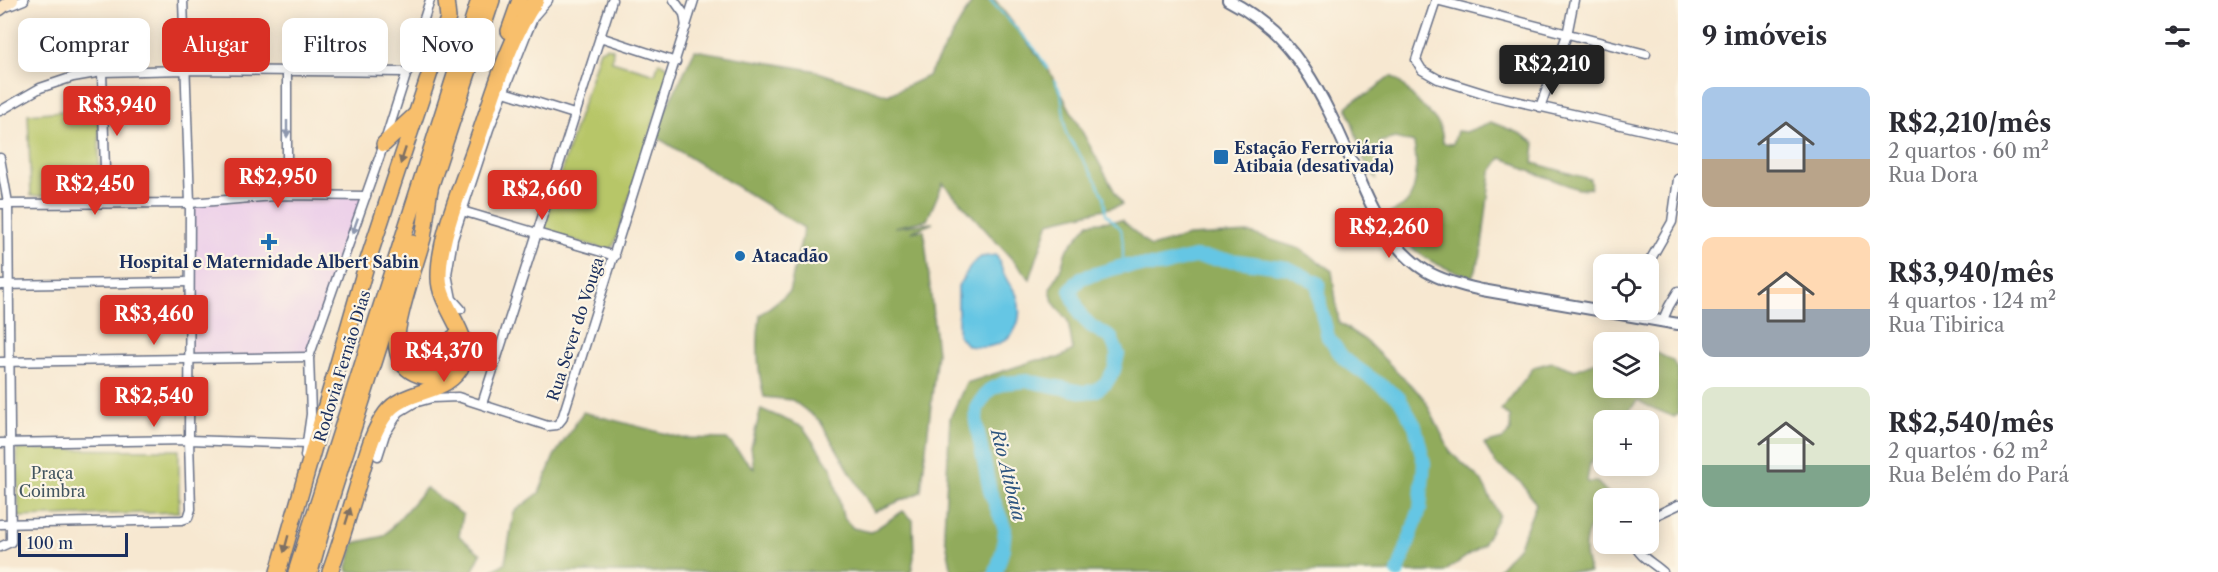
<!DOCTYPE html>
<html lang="pt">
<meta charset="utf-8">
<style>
:root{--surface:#fff;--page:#f7f7f7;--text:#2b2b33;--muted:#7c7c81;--accent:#d93025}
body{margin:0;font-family:"Libre Caslon Text",serif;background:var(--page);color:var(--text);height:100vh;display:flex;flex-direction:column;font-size:22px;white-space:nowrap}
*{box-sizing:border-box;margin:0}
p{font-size:20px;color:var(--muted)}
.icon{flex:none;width:33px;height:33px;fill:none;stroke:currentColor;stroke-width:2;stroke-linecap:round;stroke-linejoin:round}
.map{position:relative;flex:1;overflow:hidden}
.details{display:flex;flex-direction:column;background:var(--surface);width:540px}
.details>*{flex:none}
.hud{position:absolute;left:18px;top:18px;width:570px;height:54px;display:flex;gap:12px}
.controls{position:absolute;left:1593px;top:254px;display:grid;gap:12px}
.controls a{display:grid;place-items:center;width:66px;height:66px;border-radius:12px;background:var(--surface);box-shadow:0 3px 15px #0003;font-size:30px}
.scale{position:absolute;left:18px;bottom:15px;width:110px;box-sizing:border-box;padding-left:6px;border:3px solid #1b2f5e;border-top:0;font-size:16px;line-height:21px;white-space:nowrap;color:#1b2f5e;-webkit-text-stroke:4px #fcf5e5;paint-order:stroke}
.price{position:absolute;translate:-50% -51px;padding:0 14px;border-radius:6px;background:var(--accent);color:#fff;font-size:20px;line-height:39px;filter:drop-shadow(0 2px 3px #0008)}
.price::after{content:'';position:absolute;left:50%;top:36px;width:18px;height:14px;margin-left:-9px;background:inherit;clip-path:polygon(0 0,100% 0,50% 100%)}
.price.active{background:#222;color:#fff}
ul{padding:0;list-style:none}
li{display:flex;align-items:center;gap:18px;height:150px;padding:0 24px}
li span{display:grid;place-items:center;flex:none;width:168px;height:120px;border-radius:12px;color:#555}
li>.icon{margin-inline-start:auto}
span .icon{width:72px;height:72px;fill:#fffc;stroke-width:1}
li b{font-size:26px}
h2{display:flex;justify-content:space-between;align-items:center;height:72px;padding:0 24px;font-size:26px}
.chip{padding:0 21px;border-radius:12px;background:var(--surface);box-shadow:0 3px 15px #0003;font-size:21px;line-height:54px}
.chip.active{background:var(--accent);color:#fff}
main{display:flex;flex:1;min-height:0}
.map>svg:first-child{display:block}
</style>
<main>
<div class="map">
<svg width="1678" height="572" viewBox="0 0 1678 572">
<rect width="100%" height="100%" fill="#fcf5e5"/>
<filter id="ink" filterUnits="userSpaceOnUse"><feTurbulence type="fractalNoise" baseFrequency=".0167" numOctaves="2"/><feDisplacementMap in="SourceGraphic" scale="12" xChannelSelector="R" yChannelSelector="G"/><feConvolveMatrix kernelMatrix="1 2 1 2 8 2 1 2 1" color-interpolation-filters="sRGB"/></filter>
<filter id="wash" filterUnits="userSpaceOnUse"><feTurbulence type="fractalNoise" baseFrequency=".008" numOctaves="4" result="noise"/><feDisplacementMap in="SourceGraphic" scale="24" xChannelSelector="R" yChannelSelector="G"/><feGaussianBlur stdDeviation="1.35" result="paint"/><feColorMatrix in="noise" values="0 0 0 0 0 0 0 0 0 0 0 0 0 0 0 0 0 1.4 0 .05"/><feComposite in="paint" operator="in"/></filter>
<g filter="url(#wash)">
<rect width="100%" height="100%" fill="#f7e8d1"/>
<!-- built -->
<polygon fill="#edd1e9" points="366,196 309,357 190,358 190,203"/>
<!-- green -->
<g fill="#b7c668" stroke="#697a63" stroke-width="1.5">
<polygon points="607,47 613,49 612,61 655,74 659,62 667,66 669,74 614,245 608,250 549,233 546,231 544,225 600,50"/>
<polygon points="99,108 99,194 31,196 28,114"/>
<polygon points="17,449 179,450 179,512 19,517"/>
</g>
<!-- forest -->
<g fill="#91ab5c" stroke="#566d5d" stroke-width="1.5">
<path d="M 973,0 L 995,0 L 1048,69 L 1122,205 L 1049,222 L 1030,279 L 943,183 L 927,220 L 894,227 L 933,223 L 911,232 L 924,230 L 937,353 L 921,492 L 874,512 L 820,421 L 792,400 L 764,397 C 757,369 756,343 760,315 L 789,292 L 804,228 L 653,135 L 695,50 L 812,70 L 888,95 L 928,76 Z"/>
<path d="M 1391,76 C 1400,81 1405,87 1412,96 C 1426,112 1443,119 1443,143 L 1453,144 L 1457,131 L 1466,132 L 1491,122 L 1521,134 L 1535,143 L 1533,163 L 1590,179 L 1591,188 L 1578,189 L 1524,169 L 1517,163 L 1501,158 L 1491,172 L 1481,255 L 1472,277 C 1428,264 1411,253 1386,215 C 1391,212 1398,210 1403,206 C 1419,194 1417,161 1414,143 L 1395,138 L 1380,142 L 1376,179 L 1364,160 L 1347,107 L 1356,99 L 1368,94 Z"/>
<polygon points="1122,220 1151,247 1188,236 1250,233 1300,249 1332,271 1339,323 1365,340 1424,398 1451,453 1481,480 1499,515 1483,545 1444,572 952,572 944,531 950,418 966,383 1037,360 1059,358 1073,350 1068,321 1053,302 1050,289 1060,271 1066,251 1089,223"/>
<path d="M 1649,349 L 1673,361 L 1678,371 L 1678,414 L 1674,417 C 1662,411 1648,408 1638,400 L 1620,420 L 1604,420 L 1603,442 L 1590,464 L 1587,482 L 1597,482 L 1612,497 L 1604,498 C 1604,512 1599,513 1592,524 C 1583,540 1583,556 1590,572 L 1496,572 L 1519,546 L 1536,504 L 1521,482 L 1496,464 L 1484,444 L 1503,439 L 1511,431 L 1510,417 L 1501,410 L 1534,367 L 1552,362 L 1575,370 L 1603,359 L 1604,387 L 1648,387 Z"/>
<polygon points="761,409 803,427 832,469 843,517 853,528 871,532 903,511 913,520 914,557 911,572 490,572 505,563 514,512 539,493 554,456 583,412 682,438 727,439 754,469 751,447"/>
<polygon points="426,488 463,515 459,536 481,554 472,572 348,572 347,567 354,543 384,536"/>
</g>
<!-- water -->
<path fill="#65c6e4" stroke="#407aa1" stroke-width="1.5" d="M 996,255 C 1001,263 1002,272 1007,280 C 1010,286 1015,290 1017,296 C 1024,319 1016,340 991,346 C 985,348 975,347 968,346 L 958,335 L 958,286 L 972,264 L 981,257 Z"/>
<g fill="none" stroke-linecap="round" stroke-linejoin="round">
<!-- stream -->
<g stroke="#65c6e4" stroke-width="2">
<polyline points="990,0 1035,49 1048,69"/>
<polyline points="1054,80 1061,92 1066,133 1097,182 1104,197 1106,214 1121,229 1123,244 1123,266"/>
</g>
<!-- river -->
<polyline stroke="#65c6e4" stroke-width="14" points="996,572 1003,549 1005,529 990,491 976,423 977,408 989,390 1004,383 1028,381 1083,392 1095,391 1106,383 1114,370 1118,354 1111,338 1091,326 1081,316 1070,290 1081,278 1123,266 1159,266 1194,257 1238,261 1288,268 1318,283 1320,305 1328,337 1344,359 1399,398 1415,426 1424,463 1420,509 1398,572"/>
</g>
</g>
<g filter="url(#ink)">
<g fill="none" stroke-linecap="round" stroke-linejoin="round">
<defs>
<g id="minor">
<polyline points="674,0 684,14 686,27"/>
<polyline points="1436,0 1416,60 1422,70 1438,79 1489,95 1678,138"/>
<polyline points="1436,0 1646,54"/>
<polyline points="9,6 24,0"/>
<polyline points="600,37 676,62"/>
<polyline points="287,71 287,195"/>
<polyline points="102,72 106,203"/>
<polyline points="504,92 574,114"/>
<polyline points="1540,107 1567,35 1574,0"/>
<polyline points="0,111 40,88 73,77 102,72 185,70 408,72"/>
<polyline points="0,158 8,203 11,542 0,547"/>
<polyline points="0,204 190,203 287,195 366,196"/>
<polyline points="462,211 615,256"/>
<polyline points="1648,264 1672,222 1678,179"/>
<polyline points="0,285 189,282"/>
<polyline points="461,309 452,299 447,274 453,239 489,129 526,35 534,16 548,0"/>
<polyline points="1662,322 1669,306 1678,291"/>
<polyline points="0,362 309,357"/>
<polyline points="482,404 612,0"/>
<polyline points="0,443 189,440 307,444"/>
<polyline points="305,456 311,414 309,357 384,144 430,0"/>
<polyline points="378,456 385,434 399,412 414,403 432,398 458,397 548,426 557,425 562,419 694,0"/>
<polyline points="1648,519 1678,505"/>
<polyline points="0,524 182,520 188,518 191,509 189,440 190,203 183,0"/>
<path d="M 1634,543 C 1639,557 1652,562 1663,572"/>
</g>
<path id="tertiary" d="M 1228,0 C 1303,38 1328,109 1360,180 C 1375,215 1392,250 1426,271 C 1443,281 1463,286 1482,290 L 1678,324"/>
<polyline id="secondary" points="0,9 12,0"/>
<g id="motorway">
<polyline points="509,31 520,0"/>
<polyline points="384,144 414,116"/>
<path d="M 430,189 C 427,205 426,222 423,238 C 416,264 393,327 397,349 C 399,362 407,371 419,375 C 445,384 458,359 453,338"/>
<polyline points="427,197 492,0"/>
<polyline points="278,572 366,266 448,18 446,0"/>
<polyline points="296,572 479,0"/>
<polyline points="310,572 327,511 412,243"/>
<path d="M 330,572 C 341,542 350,511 359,481 C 366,458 371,433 386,413 C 405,387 450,396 463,363 C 474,336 439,307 439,278 C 438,239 462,184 475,147 C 492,100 507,41 536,0"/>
</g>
</defs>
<!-- minor casing -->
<use href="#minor" stroke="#687086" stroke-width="11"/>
<!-- tertiary casing -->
<use href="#tertiary" stroke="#687086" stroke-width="14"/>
<!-- secondary casing -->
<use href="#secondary" stroke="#687086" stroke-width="15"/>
<!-- motorway casing -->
<use href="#motorway" stroke="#687086" stroke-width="18"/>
<!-- minor -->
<use href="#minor" stroke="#fff" stroke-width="8"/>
<!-- tertiary -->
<use href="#tertiary" stroke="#fff" stroke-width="10"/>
<!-- secondary -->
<use href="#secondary" stroke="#fce5c4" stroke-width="12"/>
<!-- motorway -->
<use href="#motorway" stroke="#f8bf6c" stroke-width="15"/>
</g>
<!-- one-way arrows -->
<defs><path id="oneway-solid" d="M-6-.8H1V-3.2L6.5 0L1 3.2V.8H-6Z" transform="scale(1.5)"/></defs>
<g fill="#8d97ae">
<use href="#oneway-solid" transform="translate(287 129) rotate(90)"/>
<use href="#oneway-solid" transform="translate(355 226) rotate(109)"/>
</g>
<g fill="#7e7064">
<use href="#oneway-solid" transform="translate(403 156) rotate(108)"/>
<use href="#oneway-solid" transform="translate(348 516) rotate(-73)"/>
<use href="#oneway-solid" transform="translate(286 544) rotate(105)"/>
</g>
</g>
<!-- markers -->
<g fill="#1f6fb2" stroke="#fcf5e5" stroke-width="2">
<rect x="1213" y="149" width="16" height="16" rx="3"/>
<path d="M266 233h6v6h6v6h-6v6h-6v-6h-6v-6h6z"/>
<circle cx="740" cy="256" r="6"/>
</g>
<g text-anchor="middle" stroke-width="4.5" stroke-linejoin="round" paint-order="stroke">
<!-- poi labels -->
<g font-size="16" font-weight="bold" fill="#1b2f5e" stroke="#fcf5e5" text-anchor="start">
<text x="1234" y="154">Estação Ferroviária<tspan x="1234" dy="18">Atibaia (desativada)</tspan></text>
<text x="752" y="262">Atacadão</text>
<text x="269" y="268" text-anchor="middle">Hospital e Maternidade Albert Sabin</text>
</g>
<!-- street labels -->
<g font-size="16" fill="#1b2f5e" stroke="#fcf5e5">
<text transform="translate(575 329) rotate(-72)" y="6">Rua Sever do Vouga</text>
<text transform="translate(342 366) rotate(-73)" y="6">Rodovia Fernão Dias</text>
</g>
<!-- park labels -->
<g font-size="16" fill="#425560" stroke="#fcf5e5">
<text x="52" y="479">Praça<tspan x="52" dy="18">Coimbra</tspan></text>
</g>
<!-- water labels -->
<g font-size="18" font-style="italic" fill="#2e5580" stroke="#fcf5e5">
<text transform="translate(1008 475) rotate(76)" y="6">Rio Atibaia</text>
</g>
</g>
</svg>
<div class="controls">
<a><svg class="icon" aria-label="locate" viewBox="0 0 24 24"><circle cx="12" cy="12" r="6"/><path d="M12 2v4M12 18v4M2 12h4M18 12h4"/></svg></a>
<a><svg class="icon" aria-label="layers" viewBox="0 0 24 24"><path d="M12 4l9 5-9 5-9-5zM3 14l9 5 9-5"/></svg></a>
<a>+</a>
<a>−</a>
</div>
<div class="scale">100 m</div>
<b class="price active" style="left:1552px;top:96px">R$2,210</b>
<b class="price" style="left:117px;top:137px">R$3,940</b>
<b class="price" style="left:278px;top:209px">R$2,950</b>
<b class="price" style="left:95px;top:216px">R$2,450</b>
<b class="price" style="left:542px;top:221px">R$2,660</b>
<b class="price" style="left:1389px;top:259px">R$2,260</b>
<b class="price" style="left:154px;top:346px">R$3,460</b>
<b class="price" style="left:444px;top:383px">R$4,370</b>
<b class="price" style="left:154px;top:428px">R$2,540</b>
<div class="hud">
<a class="chip">Comprar</a>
<a class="chip active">Alugar</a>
<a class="chip">Filtros</a>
<a class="chip">Novo</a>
</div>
</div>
<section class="details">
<h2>9 imóveis<svg class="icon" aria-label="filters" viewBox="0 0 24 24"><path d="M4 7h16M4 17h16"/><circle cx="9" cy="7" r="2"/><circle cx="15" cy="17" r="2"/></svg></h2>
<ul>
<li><span style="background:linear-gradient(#a9c7e8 60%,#b9a48a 0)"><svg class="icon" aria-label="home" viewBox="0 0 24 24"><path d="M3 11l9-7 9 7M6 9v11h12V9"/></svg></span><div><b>R$2,210/mês</b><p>2 quartos · 60 m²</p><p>Rua Dora</p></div></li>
<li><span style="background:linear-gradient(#ffd9b3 60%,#9aa5b1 0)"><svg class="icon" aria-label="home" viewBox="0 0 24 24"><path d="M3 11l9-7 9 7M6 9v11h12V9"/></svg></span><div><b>R$3,940/mês</b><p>4 quartos · 124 m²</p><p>Rua Tibirica</p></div></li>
<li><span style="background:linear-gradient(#dfe7d0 65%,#7fa58c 0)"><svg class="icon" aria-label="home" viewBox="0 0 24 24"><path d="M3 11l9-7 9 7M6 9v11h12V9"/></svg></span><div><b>R$2,540/mês</b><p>2 quartos · 62 m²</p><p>Rua Belém do Pará</p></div></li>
</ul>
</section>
</main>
